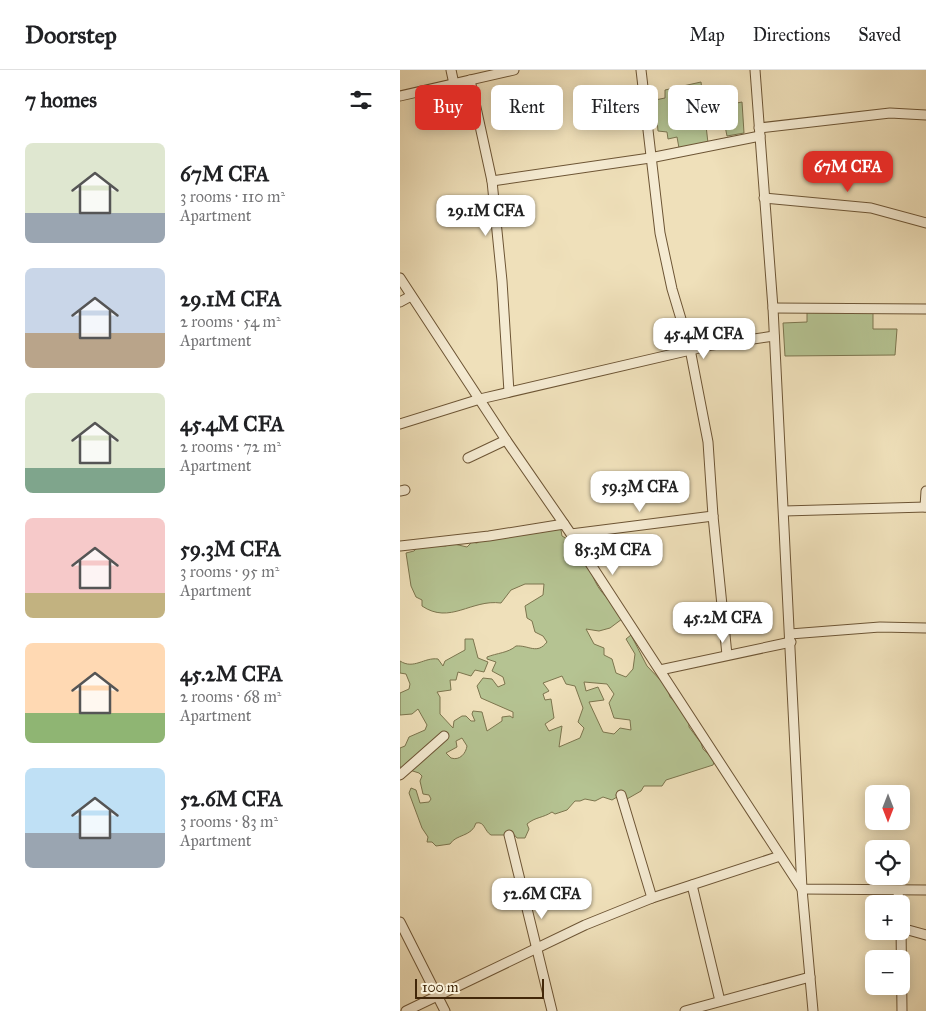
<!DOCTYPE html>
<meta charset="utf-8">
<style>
:root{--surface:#fff;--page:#f6f6f6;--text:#202124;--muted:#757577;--line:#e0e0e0;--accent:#d93025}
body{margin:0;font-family:"IM FELL Great Primer",serif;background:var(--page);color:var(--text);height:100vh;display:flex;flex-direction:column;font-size:19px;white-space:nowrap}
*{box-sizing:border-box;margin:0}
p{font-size:16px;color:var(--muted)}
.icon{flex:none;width:28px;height:28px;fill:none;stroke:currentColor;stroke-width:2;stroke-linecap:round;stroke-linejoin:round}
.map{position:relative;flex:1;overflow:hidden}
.side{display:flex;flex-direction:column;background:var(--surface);width:400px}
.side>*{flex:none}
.top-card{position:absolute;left:15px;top:15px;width:435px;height:45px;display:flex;gap:10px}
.needle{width:32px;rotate:180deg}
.buttons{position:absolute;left:465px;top:715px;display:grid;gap:10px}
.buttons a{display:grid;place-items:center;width:45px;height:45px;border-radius:8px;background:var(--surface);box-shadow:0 2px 12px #0003;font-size:25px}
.scale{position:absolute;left:15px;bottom:12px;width:129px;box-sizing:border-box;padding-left:5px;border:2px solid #422709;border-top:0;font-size:14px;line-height:18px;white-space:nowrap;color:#422709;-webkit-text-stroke:4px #f5ebd2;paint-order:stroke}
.price{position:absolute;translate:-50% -42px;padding:0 11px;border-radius:10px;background:#fff;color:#222;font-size:16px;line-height:32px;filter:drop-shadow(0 1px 2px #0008)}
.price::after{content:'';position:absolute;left:50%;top:30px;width:15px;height:11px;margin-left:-8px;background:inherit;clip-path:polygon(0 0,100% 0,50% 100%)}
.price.selected{background:var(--accent);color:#fff}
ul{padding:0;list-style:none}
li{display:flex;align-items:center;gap:15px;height:125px;padding:0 25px}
li span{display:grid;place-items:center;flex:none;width:140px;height:100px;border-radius:8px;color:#555}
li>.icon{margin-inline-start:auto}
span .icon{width:60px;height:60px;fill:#fffc;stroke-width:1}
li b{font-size:21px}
h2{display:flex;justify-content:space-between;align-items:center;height:60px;padding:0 25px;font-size:21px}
.pill{padding:0 18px;border-radius:8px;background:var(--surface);box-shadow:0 2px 12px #0003;font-size:18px;line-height:45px}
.pill.selected{background:var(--accent);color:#fff}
header{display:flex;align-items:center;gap:30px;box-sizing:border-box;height:70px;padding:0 25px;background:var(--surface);border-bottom:1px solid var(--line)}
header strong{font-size:24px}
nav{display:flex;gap:28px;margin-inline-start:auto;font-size:18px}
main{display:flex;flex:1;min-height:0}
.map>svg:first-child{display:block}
</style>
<header>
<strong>Doorstep</strong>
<nav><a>Map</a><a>Directions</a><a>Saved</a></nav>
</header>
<main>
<section class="side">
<h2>7 homes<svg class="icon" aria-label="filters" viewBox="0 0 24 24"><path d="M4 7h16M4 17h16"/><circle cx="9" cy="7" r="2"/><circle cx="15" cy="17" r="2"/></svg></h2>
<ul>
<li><span style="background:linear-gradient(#dfe7d0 70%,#9aa5b1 0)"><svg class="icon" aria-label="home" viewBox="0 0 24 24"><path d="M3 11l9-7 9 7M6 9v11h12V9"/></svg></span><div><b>67M CFA</b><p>3 rooms · 110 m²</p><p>Apartment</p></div></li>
<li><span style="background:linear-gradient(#c9d6e8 65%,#b9a48a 0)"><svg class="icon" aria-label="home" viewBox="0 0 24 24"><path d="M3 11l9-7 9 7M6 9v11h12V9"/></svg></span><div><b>29.1M CFA</b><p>2 rooms · 54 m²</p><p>Apartment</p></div></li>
<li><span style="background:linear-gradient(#dfe7d0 75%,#7fa58c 0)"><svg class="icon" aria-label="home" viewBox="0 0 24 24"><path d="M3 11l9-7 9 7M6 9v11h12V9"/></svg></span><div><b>45.4M CFA</b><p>2 rooms · 72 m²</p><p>Apartment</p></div></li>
<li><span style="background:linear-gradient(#f6c9c9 75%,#c2b280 0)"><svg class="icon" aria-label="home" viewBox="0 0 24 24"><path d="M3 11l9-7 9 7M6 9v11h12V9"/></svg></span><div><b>59.3M CFA</b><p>3 rooms · 95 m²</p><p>Apartment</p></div></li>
<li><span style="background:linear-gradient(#ffd9b3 70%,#8fb573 0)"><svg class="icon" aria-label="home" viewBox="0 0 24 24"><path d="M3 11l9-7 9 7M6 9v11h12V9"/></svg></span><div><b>45.2M CFA</b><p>2 rooms · 68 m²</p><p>Apartment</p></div></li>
<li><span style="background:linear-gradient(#bfe0f5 65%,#9aa5b1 0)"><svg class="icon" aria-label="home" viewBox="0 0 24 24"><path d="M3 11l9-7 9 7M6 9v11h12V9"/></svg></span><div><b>52.6M CFA</b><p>3 rooms · 83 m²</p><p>Apartment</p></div></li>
</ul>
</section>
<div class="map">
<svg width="526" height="941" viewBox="0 0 526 941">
<rect width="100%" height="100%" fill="#efe0ba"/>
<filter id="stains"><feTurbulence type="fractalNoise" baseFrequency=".004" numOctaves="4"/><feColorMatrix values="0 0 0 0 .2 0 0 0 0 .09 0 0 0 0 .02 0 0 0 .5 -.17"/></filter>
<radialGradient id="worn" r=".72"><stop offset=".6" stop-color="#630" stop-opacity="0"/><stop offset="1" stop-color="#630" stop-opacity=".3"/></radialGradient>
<!-- green -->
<g fill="#b5c392" stroke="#7c754e" fill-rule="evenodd">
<polygon points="301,12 308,73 279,78 277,67 268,69 267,62 258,61 255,30 265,28 265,20"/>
<polygon points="342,32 344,63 327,66 321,36"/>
<polygon points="473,240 473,259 497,259 495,285 385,286 383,253 407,252 407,241"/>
<path d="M 154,457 L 161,460 L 162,466 L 176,474 L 176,482 C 190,491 192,510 201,521 C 209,530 215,539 222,549 L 210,558 L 199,561 L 186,559 L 194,574 L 204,578 L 204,585 L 212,589 L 216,603 L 226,607 L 233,599 L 235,584 L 226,569 L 231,565 L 247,596 L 267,617 L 270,627 L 289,647 L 289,657 L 301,673 L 303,679 L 315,690 L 313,695 L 266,710 L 262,716 L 244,716 L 241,721 L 227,729 L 217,727 L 212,730 L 203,727 L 195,731 L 185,729 L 180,731 L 175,731 L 167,740 L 155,744 L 152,742 C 143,748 135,747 127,754 L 129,759 L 125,768 L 117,768 L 111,761 L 104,765 L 91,765 C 84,761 85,751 76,753 C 72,767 56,764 50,774 L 36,776 L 32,772 L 27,772 L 28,767 L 22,758 L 9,723 L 11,718 L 16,720 L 20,733 L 29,732 L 31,729 L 29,725 L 23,724 L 20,711 L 22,706 L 19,703 L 0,697 L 0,678 L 5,676 L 9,667 L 25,660 L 27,655 L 18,639 L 12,644 L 0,645 L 0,623 L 9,619 L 10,614 L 6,604 L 0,603 L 0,591 C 14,600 24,587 38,589 L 43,596 L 45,591 L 65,580 L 65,569 L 73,569 L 78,588 L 88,592 L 84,602 L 75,600 L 71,606 L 58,602 L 56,610 L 50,610 L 51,620 L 37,622 L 40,627 L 40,644 L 53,658 L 54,651 L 62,646 L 66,646 L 71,651 L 75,651 L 72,644 L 73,641 L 82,642 L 87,661 L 102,651 L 102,647 L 110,646 L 113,648 L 113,642 L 81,628 L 77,616 L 83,608 L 92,609 L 98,617 L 105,614 L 103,607 L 92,601 L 96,592 L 87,589 L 87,587 C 97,583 108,583 116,576 C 129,575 137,585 147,572 L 143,566 L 135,562 L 132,551 L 127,548 L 125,536 L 143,525 L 144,514 L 125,514 L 111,520 L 101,533 C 71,529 50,555 22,536 L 22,530 L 16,527 L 11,516 L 6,483 L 14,481 L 20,475 L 46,476 L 50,473 L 67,477 L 72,472 L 77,473 L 81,470 ZM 162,606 L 166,614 L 175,616 L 183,638 L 178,652 L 184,658 L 180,668 L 159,677 L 162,656 L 149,661 L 145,654 L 154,648 L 151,629 L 145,630 L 143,624 L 149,621 L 143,613 ZM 184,612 L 207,614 L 214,624 L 209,633 L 214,648 L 230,650 L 231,660 L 220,658 L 214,664 L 203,662 L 189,632 L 204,630 L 198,617 L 186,621 ZM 62,668 L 67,676 C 66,683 60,691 51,688 L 46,683 L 57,677 L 56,671 Z"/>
</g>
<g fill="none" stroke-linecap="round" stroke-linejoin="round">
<defs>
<g id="minor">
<polyline points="51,0 54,14"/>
<polyline points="241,0 260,163 272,219 290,279 308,372 313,446 327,585"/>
<polyline points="355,0 373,238 402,819 413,941"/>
<polyline points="70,10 92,111 102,211 109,322"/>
<polyline points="0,26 114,0"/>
<polyline points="196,48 245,38"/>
<polyline points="359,58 490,43 526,45"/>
<polyline points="92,111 250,88 360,66"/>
<polyline points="364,128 471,138 526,153"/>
<polyline points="0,208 106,370 171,464 402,819 526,820"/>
<polyline points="0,232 11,226"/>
<polyline points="373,238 526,239"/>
<polyline points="0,354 80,329 312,275 374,266"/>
<polyline points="68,388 106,370"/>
<polyline points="0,421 5,420"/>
<polyline points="525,437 526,421"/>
<polyline points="384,441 526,437"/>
<polyline points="171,464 313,446"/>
<polyline points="0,476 89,466 164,454"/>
<polyline points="390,564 480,557 526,558"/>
<polyline points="260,600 391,572"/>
<polyline points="0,705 44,666"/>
<polyline points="221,725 252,828"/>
<polyline points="109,765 152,941"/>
<polyline points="292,815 320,931"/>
<polyline points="498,821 499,834"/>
<polyline points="0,852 45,941"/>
<polyline points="501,856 502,941"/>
<polyline points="501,858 526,865"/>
<polyline points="6,941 185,855 252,828 380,786"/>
<polyline points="285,941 410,907"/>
</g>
</defs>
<!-- minor casing -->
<use href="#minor" stroke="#6d5535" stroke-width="11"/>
<!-- minor -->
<use href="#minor" stroke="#f5ebd2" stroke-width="9"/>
</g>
<rect width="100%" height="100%" filter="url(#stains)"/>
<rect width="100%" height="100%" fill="url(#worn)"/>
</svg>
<div class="buttons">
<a><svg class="needle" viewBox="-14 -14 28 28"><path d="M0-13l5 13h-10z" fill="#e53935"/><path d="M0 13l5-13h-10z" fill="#757577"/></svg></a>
<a><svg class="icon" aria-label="locate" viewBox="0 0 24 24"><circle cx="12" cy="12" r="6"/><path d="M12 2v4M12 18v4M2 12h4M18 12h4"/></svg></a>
<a>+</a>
<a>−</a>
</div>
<div class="scale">100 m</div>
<b class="price selected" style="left:448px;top:123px">67M CFA</b>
<b class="price" style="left:86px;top:167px">29.1M CFA</b>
<b class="price" style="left:304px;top:290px">45.4M CFA</b>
<b class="price" style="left:240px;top:443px">59.3M CFA</b>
<b class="price" style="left:213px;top:506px">85.3M CFA</b>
<b class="price" style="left:323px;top:574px">45.2M CFA</b>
<b class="price" style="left:142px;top:850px">52.6M CFA</b>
<div class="top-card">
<a class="pill selected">Buy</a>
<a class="pill">Rent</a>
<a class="pill">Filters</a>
<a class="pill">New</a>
</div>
</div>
</main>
